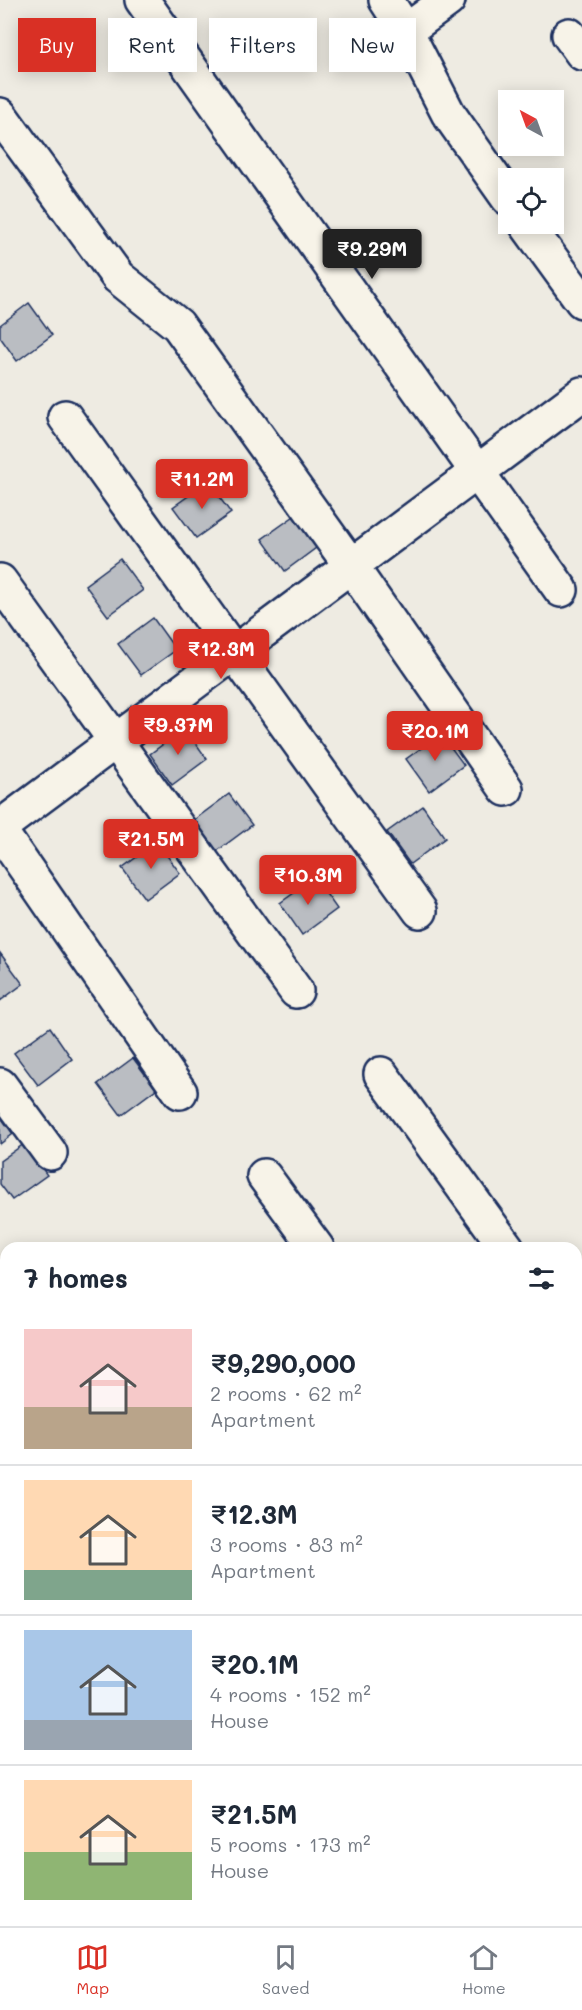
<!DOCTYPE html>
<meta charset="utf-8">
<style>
:root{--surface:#fff;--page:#f6f6f7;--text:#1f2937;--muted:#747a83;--line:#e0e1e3;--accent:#d93025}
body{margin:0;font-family:Mali,sans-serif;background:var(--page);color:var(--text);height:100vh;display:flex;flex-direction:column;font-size:22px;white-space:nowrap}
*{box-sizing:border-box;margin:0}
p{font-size:20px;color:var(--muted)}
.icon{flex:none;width:33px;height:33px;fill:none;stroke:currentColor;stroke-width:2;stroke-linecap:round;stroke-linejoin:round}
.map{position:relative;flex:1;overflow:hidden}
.sheet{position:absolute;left:0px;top:1242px;width:582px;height:684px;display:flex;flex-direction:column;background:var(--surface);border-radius:18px 18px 0 0;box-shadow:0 3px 15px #0003}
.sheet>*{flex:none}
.top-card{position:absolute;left:18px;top:18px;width:546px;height:54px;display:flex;gap:12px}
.needle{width:39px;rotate:319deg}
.buttons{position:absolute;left:498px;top:90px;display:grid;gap:12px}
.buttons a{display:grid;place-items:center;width:66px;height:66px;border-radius:0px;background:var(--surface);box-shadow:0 3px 15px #0003;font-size:30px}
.price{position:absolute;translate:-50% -51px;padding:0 14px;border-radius:6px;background:var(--accent);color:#fff;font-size:20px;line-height:39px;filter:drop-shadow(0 2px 3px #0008)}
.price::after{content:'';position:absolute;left:50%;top:36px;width:18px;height:14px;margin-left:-9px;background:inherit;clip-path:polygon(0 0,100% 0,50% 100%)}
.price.active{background:#222;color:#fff}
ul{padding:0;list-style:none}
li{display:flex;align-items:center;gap:18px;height:150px;padding:0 24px}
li+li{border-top:2px solid var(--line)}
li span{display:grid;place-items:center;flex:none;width:168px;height:120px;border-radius:0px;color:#555}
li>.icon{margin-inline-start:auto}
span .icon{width:72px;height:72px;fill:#fffc;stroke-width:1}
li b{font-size:26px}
h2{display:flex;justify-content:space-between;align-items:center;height:72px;padding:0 24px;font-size:26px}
.pill{padding:0 21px;border-radius:0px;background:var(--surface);box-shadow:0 3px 15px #0003;font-size:21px;line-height:54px}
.pill.active{background:var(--accent);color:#fff}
.menu{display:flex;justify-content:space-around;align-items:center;height:84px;border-top:2px solid var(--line);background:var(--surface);font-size:16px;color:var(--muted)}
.menu a{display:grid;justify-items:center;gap:3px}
.menu .active{color:var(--accent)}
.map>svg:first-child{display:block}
</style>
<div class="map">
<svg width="582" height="1926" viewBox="0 0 582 1926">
<rect width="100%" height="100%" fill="#eeebe2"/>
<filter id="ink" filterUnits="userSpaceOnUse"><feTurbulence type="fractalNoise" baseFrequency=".0167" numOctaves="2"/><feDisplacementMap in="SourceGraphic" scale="12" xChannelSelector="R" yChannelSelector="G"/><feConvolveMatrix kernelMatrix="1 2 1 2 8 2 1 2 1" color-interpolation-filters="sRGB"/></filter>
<g filter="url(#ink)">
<!-- building -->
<g fill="#babdc2" stroke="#1b2f5e" stroke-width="1.5">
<polygon points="29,303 52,335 17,361 0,337 0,325"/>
<polygon points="208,482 231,513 196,538 173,507"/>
<polygon points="297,514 320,545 285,571 262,539"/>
<polygon points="120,559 143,590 108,616 85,585"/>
<polygon points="153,618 176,650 141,675 118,644"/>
<polygon points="185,728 207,759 172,785 150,754"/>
<polygon points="441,734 464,765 429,791 406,759"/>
<polygon points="229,794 252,825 217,851 194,820"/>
<polygon points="423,806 445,838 410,864 387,832"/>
<polygon points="157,842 180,873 145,899 122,868"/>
<polygon points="315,878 337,909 302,935 280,903"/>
<polygon points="0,953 23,984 0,1001"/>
<polygon points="50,1027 72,1059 38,1085 14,1053"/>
<polygon points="133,1058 156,1089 121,1115 98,1084"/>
<polygon points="0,1116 13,1134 0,1144"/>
<polygon points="24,1144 47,1175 12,1200 0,1184 0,1161"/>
</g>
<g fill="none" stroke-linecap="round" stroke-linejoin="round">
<defs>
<g id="minor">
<polyline points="142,0 561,590"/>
<polyline points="386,0 406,31 448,113 508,198"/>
<polyline points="406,31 448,0"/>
<polyline points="569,35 582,53"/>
<polyline points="0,115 118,277 178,325 351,566 506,789"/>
<polyline points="526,224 582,301"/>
<polyline points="65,417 420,911"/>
<polyline points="0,581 296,991"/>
<polyline points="0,827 582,394"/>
<polyline points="0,831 180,1092"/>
<polyline points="381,1074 507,1248"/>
<polyline points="0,1085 50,1153"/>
<polyline points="264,1176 317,1248"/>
<polyline points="576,1344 582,1352"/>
<polyline points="576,1602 582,1610"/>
<polyline points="576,1834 582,1830"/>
<polyline points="573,1920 577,1926"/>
</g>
</defs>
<!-- minor casing -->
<use href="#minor" stroke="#1b2f5e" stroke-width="38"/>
<!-- minor -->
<use href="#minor" stroke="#f7f3e8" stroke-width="33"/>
</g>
</g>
</svg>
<div class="buttons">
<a><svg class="needle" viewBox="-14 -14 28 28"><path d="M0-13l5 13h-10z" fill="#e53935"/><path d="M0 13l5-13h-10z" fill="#747a83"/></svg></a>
<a><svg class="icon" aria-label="locate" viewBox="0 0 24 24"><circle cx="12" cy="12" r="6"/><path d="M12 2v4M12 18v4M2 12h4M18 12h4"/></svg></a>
</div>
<b class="price active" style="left:372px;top:280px">₹9.29M</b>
<b class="price" style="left:202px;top:510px">₹11.2M</b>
<b class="price" style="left:221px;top:680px">₹12.3M</b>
<b class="price" style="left:178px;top:756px">₹9.37M</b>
<b class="price" style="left:435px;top:762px">₹20.1M</b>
<b class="price" style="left:151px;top:870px">₹21.5M</b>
<b class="price" style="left:308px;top:906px">₹10.3M</b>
<div class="top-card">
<a class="pill active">Buy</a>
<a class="pill">Rent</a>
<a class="pill">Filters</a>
<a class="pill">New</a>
</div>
<section class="sheet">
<h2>7 homes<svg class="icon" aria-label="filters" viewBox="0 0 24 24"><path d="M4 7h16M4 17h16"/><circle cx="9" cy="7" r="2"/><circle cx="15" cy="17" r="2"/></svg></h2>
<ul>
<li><span style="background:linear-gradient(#f6c9c9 65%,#b9a48a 0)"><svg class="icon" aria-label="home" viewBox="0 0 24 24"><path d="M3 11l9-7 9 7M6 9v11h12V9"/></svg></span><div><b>₹9,290,000</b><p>2 rooms · 62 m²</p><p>Apartment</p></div></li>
<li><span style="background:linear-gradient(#ffd9b3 75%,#7fa58c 0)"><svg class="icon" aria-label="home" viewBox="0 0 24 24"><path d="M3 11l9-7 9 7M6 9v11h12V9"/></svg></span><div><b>₹12.3M</b><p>3 rooms · 83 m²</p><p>Apartment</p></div></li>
<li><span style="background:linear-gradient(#a9c7e8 75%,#9aa5b1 0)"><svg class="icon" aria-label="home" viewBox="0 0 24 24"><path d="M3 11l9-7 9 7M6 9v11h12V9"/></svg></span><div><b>₹20.1M</b><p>4 rooms · 152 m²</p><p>House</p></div></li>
<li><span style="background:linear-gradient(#ffd9b3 60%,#8fb573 0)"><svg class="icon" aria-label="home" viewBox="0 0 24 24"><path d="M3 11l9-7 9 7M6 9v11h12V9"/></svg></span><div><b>₹21.5M</b><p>5 rooms · 173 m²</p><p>House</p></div></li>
</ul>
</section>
</div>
<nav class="menu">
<a class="active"><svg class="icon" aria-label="map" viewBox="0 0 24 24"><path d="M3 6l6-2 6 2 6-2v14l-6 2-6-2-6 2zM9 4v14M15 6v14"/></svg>Map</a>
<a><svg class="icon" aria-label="saved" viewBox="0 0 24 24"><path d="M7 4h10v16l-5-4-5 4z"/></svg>Saved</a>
<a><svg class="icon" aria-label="home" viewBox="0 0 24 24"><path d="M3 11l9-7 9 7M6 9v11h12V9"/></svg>Home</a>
</nav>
